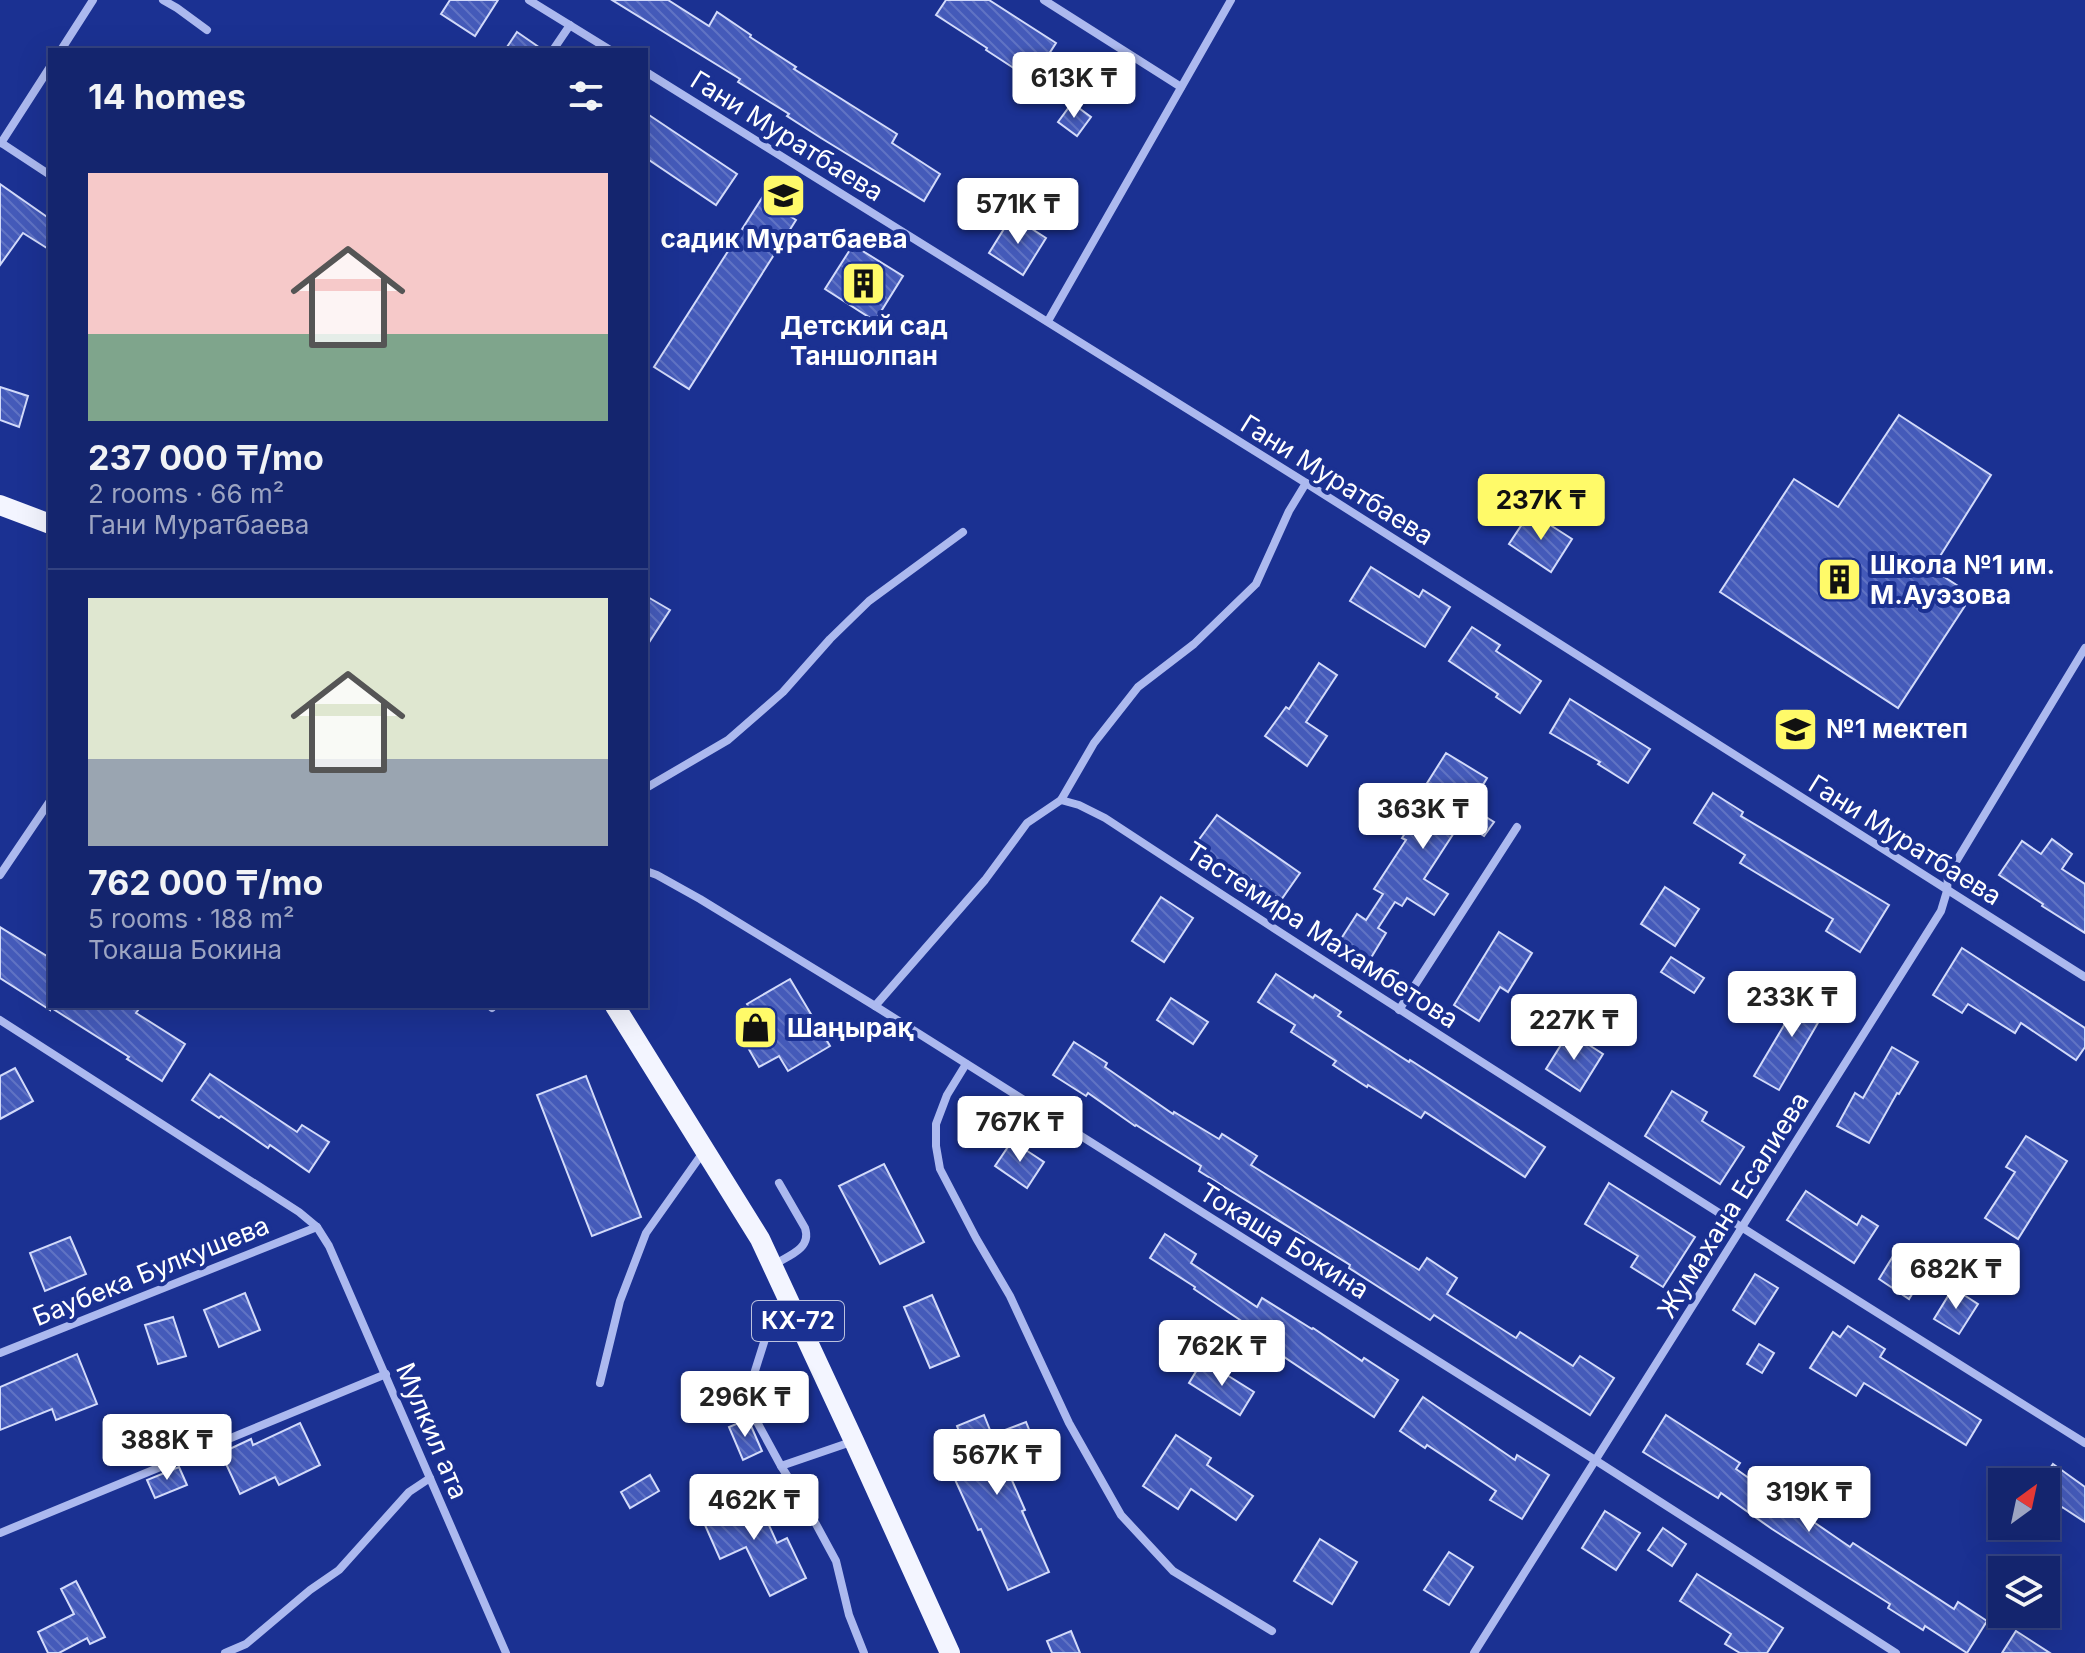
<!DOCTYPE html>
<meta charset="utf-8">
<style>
:root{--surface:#14256e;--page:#1d2d73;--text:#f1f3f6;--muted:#9da5c2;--line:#334281;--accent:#fffa69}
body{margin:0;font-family:Inter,sans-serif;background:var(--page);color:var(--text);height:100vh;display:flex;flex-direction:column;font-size:30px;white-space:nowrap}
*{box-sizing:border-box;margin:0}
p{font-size:26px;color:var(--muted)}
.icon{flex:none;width:44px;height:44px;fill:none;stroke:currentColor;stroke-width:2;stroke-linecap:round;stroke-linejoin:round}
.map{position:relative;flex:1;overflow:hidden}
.panel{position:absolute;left:48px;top:48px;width:600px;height:960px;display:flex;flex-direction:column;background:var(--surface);border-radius:0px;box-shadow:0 8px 32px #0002,0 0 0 2px var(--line)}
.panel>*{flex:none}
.needle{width:52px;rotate:33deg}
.controls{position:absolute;left:1988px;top:1468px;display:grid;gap:16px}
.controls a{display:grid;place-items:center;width:72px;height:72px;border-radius:0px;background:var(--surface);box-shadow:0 8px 32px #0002,0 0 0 2px var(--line);font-size:40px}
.price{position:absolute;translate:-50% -68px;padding:0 18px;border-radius:8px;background:#fff;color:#222;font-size:26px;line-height:52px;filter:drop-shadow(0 2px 4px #0008)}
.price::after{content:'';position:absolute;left:50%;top:48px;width:24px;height:18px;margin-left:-12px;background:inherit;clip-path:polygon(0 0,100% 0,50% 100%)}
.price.active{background:var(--accent);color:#111}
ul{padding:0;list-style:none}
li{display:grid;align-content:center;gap:16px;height:424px;padding:0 40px}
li+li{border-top:2px solid var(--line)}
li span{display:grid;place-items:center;height:248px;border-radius:0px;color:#555}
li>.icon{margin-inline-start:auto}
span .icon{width:144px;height:144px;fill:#fffc;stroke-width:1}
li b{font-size:34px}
h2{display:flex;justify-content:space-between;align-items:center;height:96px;padding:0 40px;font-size:34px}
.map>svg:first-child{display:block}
</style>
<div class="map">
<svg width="2085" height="1653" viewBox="0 0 2085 1653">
<defs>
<pattern id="building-back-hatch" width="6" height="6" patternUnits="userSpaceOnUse" patternTransform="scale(2)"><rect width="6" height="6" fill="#445ab9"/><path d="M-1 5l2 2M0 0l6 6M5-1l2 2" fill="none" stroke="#6073c4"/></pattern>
</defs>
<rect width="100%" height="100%" fill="#1b3192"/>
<!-- building -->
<g fill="url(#building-back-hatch)" stroke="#d2dafa" stroke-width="2">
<polygon points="450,0 498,0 475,36 441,14"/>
<polygon points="612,0 668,0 709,26 717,12 751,35 750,37 796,67 794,69 897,134 892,143 940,174 924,201 821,138 787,116 789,114 738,82 740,79"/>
<polygon points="946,0 989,0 1056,43 1032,80 986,50 987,48 936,15"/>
<polygon points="517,32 543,50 505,50"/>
<polygon points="1072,103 1091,117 1077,136 1058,122"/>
<polygon points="646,113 737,174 716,205 646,158"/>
<polygon points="0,184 50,219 50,250 23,233 0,265"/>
<polygon points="762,198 796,220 689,389 654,367"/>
<polygon points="1012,216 1046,238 1023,275 989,253"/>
<polygon points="853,245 903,276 875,321 825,289"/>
<polygon points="0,387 28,396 19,427 0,420"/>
<polygon points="1899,415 1991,475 1932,569 1972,595 1898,708 1720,592 1794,479 1838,507"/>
<polygon points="1530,512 1572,539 1551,572 1509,544"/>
<polygon points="1371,567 1419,597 1423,590 1450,607 1425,647 1350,601"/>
<polygon points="646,596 670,610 646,647"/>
<polygon points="1472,627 1500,645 1496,651 1541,681 1520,713 1496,697 1498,694 1449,661"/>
<polygon points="1319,663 1337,675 1306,722 1327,736 1307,766 1265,736 1286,707 1289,709"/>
<polygon points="1570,699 1650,749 1628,783 1598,764 1600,762 1550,733"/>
<polygon points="1446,753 1487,778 1470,807 1494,822 1484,836 1461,822 1424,879 1448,894 1434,915 1407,898 1402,906 1395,902 1378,928 1386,933 1369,961 1339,942 1357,914 1366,920 1383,894 1374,889 1406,840 1402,838 1426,800 1419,796"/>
<polygon points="1713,793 1743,812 1741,816 1889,905 1860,952 1826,931 1833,919 1740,863 1745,855 1694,823"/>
<polygon points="1217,815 1300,873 1281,900 1232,867 1230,870 1195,845"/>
<polygon points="2052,839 2072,854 2062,869 2085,884 2085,933 2042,906 2043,904 1999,875 2022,841 2041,854"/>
<polygon points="1665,887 1699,909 1675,946 1641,924"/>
<polygon points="1161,897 1193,918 1164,962 1132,941"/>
<polygon points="0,927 50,958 50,1006 141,1006 136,1013 185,1044 162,1081 127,1059 129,1057 50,1007 50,1010 0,978"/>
<polygon points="1499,932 1532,953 1508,992 1500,987 1479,1021 1454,1005"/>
<polygon points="1962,948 2085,1028 2085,1047 2076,1060 2021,1023 2015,1033 1968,1004 1962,1013 1933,995"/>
<polygon points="1671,957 1704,978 1694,993 1661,972"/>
<polygon points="1276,974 1313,998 1315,995 1341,1012 1338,1016 1409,1062 1410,1060 1545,1147 1525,1177 1425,1112 1421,1118 1368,1085 1367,1087 1333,1065 1336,1061 1291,1032 1295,1025 1258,1002"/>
<polygon points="790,979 830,1046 788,1071 779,1056 759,1067 747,1046 766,1036 747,1004"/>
<polygon points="1806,988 1830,1002 1779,1090 1754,1076"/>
<polygon points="1171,998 1208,1022 1193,1044 1157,1020"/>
<polygon points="1569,1032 1603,1054 1580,1091 1546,1069"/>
<polygon points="1074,1042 1107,1063 1105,1067 1173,1114 1174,1112 1219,1139 1222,1134 1257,1156 1251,1165 1419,1270 1427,1258 1457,1278 1447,1294 1516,1338 1520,1332 1573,1366 1580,1356 1614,1378 1590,1415 1434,1315 1430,1320 1349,1268 1350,1265 1199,1171 1201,1166 1136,1125 1135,1126 1088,1093 1086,1096 1053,1075"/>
<polygon points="1892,1047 1918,1062 1899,1094 1897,1093 1869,1143 1837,1126 1855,1093 1863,1098"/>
<polygon points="15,1068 33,1101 0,1119 0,1076"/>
<polygon points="210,1074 297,1132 302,1125 329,1142 309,1172 270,1145 268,1148 221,1116 219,1118 192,1100"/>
<polygon points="586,1076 641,1217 592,1236 537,1095"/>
<polygon points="1672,1091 1707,1112 1702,1121 1744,1147 1720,1184 1645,1136"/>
<polygon points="2026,1136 2067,1161 2018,1239 1985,1218 2015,1172 2006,1167"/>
<polygon points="1012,1141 1044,1162 1027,1188 995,1166"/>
<polygon points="884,1164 924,1242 880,1264 839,1186"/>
<polygon points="1609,1183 1695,1237 1663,1287 1631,1267 1638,1256 1585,1224"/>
<polygon points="1806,1191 1857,1225 1862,1216 1878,1226 1854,1263 1787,1220"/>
<polygon points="1165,1234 1196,1254 1191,1263 1257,1307 1262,1298 1312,1329 1313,1328 1362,1361 1364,1358 1398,1380 1374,1417 1275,1351 1274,1353 1241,1332 1246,1324 1194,1289 1195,1287 1150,1258"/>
<polygon points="70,1237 86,1274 45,1291 30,1253"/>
<polygon points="1895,1253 1925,1273 1909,1299 1879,1279"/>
<polygon points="1755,1274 1778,1288 1755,1324 1733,1310"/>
<polygon points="1953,1288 1978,1304 1959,1334 1934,1319"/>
<polygon points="245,1293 260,1330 219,1347 204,1310"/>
<polygon points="932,1295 959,1356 930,1368 904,1307"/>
<polygon points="173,1317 186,1356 158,1364 145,1325"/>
<polygon points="1848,1326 1885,1349 1880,1357 1981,1420 1966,1445 1864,1383 1856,1396 1810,1368 1833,1332 1840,1337"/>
<polygon points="1759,1344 1774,1353 1762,1373 1747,1364"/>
<polygon points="77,1354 97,1404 56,1420 52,1409 0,1430 0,1387"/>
<polygon points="1203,1360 1254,1392 1240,1415 1189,1383"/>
<polygon points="1423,1397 1515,1460 1517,1455 1549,1475 1522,1519 1490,1500 1496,1491 1427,1445 1425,1448 1400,1431"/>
<polygon points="984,1415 992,1435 1026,1422 1036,1447 1003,1460 1025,1510 1022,1511 1049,1572 1008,1590 981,1529 978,1530 942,1451 963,1442 957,1426"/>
<polygon points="1666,1415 1740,1463 1736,1469 1801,1515 1802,1514 1850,1547 1853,1543 1954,1609 1958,1602 1987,1621 1967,1653 1925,1626 1923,1630 1888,1608 1890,1604 1772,1529 1721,1493 1718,1498 1643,1452"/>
<polygon points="748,1419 762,1451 743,1460 729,1427"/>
<polygon points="300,1423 320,1465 279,1485 275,1477 240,1494 221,1453 251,1439 253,1445"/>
<polygon points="1176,1435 1211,1458 1207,1465 1253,1496 1236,1520 1191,1489 1178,1509 1143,1486"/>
<polygon points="2053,1464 2085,1487 2085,1522 2062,1507 2046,1530 2046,1474"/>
<polygon points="179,1467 187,1485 155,1498 147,1480"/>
<polygon points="650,1475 659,1491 630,1508 621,1492"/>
<polygon points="754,1492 777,1543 787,1538 806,1578 770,1596 746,1547 720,1559 701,1516"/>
<polygon points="1605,1511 1640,1533 1616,1570 1582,1548"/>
<polygon points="1663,1528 1686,1544 1672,1566 1648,1550"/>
<polygon points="1320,1539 1357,1562 1332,1604 1294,1581"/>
<polygon points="1449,1552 1473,1567 1449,1605 1424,1590"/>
<polygon points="1697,1574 1783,1628 1767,1653 1740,1653 1725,1644 1731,1634 1680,1601"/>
<polygon points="76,1581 105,1637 90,1644 87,1638 59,1653 48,1653 38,1632 74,1614 61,1589"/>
<polygon points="1071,1631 1080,1653 1052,1653 1047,1641"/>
<polygon points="2016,1631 2050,1653 2002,1653"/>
</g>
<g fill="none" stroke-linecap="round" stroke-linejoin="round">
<!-- street -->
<g stroke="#acb9ef" stroke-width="8">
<polyline points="163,0 177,8 207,30"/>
<polyline points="529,0 610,50"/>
<polyline points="1044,0 1181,87"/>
<polyline points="61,50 93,0"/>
<polyline points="553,50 570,25"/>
<polyline points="646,72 1306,483 2085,977"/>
<polyline points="0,142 50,175"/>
<polyline points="1,143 50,67"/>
<polyline points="1048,321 1231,0"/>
<polyline points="646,788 728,740 783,692 830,639 869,601 963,532"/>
<path d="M 1061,800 L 1079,805 L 1105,818 C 1429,1031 1757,1238 2085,1443"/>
<polyline points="646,871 657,875 700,899 875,1006 1595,1460 1896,1653"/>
<polyline points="0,875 50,801"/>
<polyline points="490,1006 492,1008"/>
<polyline points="875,1006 985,880 1027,823 1061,800 1094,743 1138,687 1194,644 1256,584 1289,511 1306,483"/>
<polyline points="1399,1010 1517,827"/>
<polyline points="0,1020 299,1212 317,1227 329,1246 506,1653"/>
<polyline points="966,1064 947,1095 936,1124 936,1146 940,1169 976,1238 1010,1296 1069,1423 1121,1515 1173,1571 1272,1631"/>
<path d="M 773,1265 C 788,1256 812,1249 805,1228 L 779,1183"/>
<polyline points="0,1353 317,1227"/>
<polyline points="600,1383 620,1301 646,1233 704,1151"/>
<polyline points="854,1441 781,1466 804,1502 836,1561 849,1615 864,1653"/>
<polyline points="781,1466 756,1420 754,1374 766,1336 792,1309"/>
<polyline points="0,1533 386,1374"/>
<polyline points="225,1653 246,1644 310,1590 339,1570 409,1492 430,1478"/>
<polyline points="1474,1653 1941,911 1947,891 1948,875 2085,648"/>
</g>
<!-- primary -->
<g stroke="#f3f5ff" stroke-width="20">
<polyline points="0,505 50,524"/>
<polyline points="615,1006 760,1239 854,1441 950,1653"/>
</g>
</g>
<!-- icons -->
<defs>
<symbol id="school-square" viewBox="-11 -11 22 22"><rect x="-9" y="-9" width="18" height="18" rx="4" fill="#fffa69" stroke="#1b3192"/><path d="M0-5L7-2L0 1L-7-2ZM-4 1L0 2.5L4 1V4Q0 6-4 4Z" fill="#111"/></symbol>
<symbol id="building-square" viewBox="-11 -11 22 22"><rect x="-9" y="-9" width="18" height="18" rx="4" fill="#fffa69" stroke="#1b3192"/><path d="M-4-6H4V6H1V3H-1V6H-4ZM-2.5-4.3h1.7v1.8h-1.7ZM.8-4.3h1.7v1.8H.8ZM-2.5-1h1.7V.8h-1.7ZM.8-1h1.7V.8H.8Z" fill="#111"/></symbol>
<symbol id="shop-square" viewBox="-11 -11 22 22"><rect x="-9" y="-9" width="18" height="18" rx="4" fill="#fffa69" stroke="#1b3192"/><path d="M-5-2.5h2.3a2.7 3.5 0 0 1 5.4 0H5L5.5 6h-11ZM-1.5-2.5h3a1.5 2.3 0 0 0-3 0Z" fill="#111"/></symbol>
</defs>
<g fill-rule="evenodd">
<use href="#school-square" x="758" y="170" width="51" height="51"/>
<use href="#building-square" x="838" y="258" width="51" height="51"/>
<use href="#building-square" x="1814" y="554" width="51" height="51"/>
<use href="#school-square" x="1770" y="704" width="51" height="51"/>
<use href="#shop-square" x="730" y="1002" width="51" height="51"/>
</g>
<g text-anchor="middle" stroke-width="8" stroke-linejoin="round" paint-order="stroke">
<!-- shield labels -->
<rect fill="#1b3192" stroke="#bbc1de" stroke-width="2" x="752" y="1301" width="92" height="40" rx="6"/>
<g font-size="24" font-weight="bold" fill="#fff">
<text x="798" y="1329">КХ-72</text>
</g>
<!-- street labels -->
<g font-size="26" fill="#fff" stroke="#1b3192">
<text transform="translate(787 136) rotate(32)" y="9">Гани Муратбаева</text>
<text transform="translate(1337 480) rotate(32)" y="9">Гани Муратбаева</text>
<text transform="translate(1905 840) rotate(32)" y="9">Гани Муратбаева</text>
<text transform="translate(1322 935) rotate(33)" y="9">Тастемира Махамбетова</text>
<text transform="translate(1733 1205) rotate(-58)" y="9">Жумахана Есалиева</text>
<text transform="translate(1284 1241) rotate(32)" y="9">Токаша Бокина</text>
<text transform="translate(151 1271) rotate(-22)" y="9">Баубека Булкушева</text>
<text transform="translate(432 1431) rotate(67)" y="9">Мулкил ата</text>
</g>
<!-- poi labels -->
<g font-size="26" font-weight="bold" fill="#fff" stroke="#1b3192" text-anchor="start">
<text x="784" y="248" text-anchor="middle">садик Мұратбаева</text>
<text x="864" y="335" text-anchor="middle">Детский сад<tspan x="864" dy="30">Таншолпан</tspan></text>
<text x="1870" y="574">Школа №1 им.<tspan x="1870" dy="30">М.Ауэзова</tspan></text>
<text x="1826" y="738">№1 мектеп</text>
<text x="787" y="1037">Шаңырақ</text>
</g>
</g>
</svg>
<div class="controls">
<a><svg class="needle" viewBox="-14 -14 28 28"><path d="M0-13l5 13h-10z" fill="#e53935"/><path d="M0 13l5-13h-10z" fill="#9da5c2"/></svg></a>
<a><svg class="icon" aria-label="layers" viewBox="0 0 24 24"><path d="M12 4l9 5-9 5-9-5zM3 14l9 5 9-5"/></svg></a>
</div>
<b class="price" style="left:1074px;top:120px">613K ₸</b>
<b class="price" style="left:1018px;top:246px">571K ₸</b>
<b class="price active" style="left:1541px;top:542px">237K ₸</b>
<b class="price" style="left:1423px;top:851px">363K ₸</b>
<b class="price" style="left:1792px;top:1039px">233K ₸</b>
<b class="price" style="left:1574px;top:1062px">227K ₸</b>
<b class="price" style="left:1020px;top:1164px">767K ₸</b>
<b class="price" style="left:1956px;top:1311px">682K ₸</b>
<b class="price" style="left:1222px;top:1388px">762K ₸</b>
<b class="price" style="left:745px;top:1439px">296K ₸</b>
<b class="price" style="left:167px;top:1482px">388K ₸</b>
<b class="price" style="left:997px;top:1497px">567K ₸</b>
<b class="price" style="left:1809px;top:1534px">319K ₸</b>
<b class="price" style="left:754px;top:1542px">462K ₸</b>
<section class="panel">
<h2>14 homes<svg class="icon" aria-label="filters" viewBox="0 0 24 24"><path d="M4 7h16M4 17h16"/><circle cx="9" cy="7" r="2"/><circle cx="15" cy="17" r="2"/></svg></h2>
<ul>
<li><span style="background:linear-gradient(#f6c9c9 65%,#7fa58c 0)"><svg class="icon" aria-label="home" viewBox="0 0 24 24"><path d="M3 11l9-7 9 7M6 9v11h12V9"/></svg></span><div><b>237 000 ₸/mo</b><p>2 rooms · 66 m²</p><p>Гани Муратбаева</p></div></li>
<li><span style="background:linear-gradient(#dfe7d0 65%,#9aa5b1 0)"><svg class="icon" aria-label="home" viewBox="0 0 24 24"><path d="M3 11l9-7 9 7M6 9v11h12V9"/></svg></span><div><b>762 000 ₸/mo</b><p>5 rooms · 188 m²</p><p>Токаша Бокина</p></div></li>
</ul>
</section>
</div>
